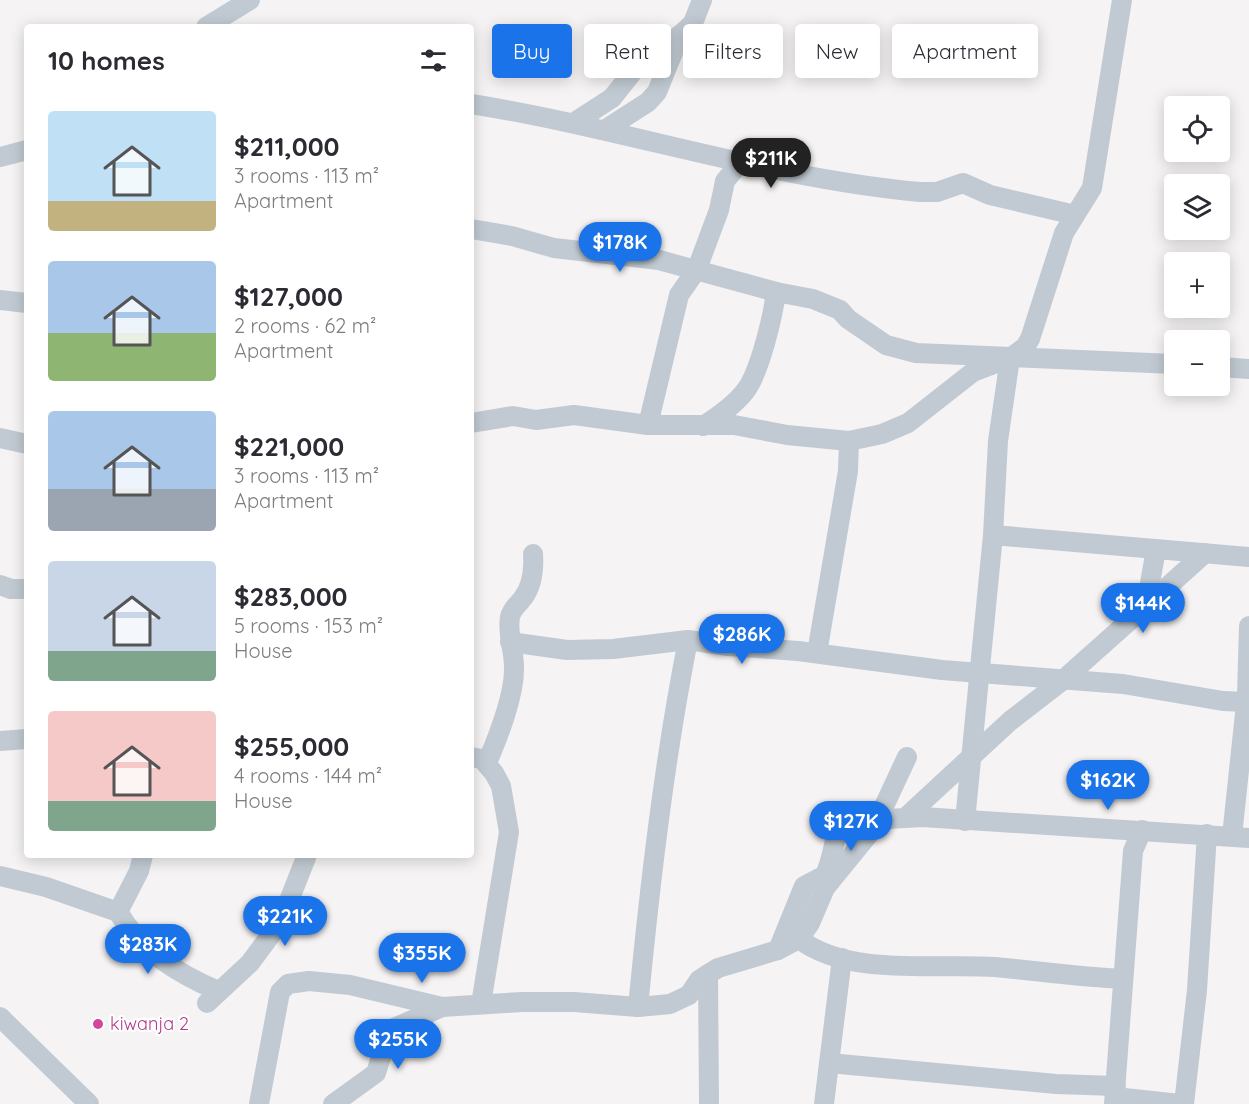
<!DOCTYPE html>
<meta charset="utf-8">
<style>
:root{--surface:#fff;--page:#f7f7f7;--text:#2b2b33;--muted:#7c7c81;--accent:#1a73e8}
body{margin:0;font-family:Quicksand,sans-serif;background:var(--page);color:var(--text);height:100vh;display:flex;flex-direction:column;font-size:22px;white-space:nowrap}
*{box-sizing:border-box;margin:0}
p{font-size:20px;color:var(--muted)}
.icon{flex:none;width:33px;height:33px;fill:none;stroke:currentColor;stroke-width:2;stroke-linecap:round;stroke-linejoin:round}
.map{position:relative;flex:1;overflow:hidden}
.side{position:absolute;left:24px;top:24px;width:450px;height:834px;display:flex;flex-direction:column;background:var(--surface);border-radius:6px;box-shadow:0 3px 15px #0003}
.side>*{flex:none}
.hud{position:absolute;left:492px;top:24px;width:570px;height:54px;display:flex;gap:12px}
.fabs{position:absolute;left:1164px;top:96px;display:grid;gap:12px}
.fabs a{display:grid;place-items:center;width:66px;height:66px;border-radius:6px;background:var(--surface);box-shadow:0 3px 15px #0003;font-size:30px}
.price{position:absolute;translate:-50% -51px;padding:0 14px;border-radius:21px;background:var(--accent);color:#fff;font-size:20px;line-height:39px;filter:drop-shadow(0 2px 3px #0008)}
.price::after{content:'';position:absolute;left:50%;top:36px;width:18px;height:14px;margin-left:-9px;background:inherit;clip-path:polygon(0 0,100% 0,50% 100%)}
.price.current{background:#222;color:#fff}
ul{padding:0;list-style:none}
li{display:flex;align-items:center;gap:18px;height:150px;padding:0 24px}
li span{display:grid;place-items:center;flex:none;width:168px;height:120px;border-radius:6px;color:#555}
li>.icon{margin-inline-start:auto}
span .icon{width:72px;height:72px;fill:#fffc;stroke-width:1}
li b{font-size:26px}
h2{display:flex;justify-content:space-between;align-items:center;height:72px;padding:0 24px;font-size:26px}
.chip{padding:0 21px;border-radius:6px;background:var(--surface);box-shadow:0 3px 15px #0003;font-size:21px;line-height:54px}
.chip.current{background:var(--accent);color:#fff}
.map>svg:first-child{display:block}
</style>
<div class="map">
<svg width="1249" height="1104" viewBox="0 0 1249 1104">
<rect width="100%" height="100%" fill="#f5f3f3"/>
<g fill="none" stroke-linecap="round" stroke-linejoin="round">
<!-- minor -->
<g stroke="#c1cad2" stroke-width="20">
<polyline points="206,27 250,0"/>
<path d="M 471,104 C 622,128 767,178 920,192 L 937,192 L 963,183 L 990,195 L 1075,215"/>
<polyline points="575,122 612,98 639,64 680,35"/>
<polyline points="606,129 648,102 657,92 680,35 693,23 702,0"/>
<polyline points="0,157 27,150"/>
<polyline points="471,229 512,236 554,248 659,260 776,292 813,299 840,310 848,319 886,345 916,353 1174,364"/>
<polyline points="0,300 27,303"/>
<polyline points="1220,367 1249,369"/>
<polyline points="471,423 513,416 536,420 574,415 648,425 734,425 787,435 849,441 882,434 908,423 973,372 1010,358 1025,347 1030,339 1064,233 1092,188 1122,0"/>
<polyline points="648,425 679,295 697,269 719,210 725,181 739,164"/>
<path d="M 703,426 C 719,416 735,405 746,390 C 760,371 773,316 776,292"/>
<polyline points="0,438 27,444"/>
<polyline points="993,535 1249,557"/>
<polyline points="0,585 11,589 27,589"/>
<polyline points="1146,606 1205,553"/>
<polyline points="510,642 567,650 613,649 688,640 728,646 798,651 942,670 1123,684 1223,701 1247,702"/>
<polyline points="817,653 848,471 849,441"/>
<polyline points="0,741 27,739"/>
<polyline points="471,757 482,759 494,773 501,786 509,832 481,1004"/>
<path d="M 487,763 C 498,737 515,695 514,667 C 514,650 507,634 510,617 C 512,608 518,605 523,598 C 532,586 534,569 533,554"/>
<polyline points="906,817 1010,721 1063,680 1146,606 1156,549"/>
<polyline points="965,821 993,535 998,441 1010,358"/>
<polyline points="1232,836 1247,695 1249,626"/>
<polyline points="0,876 46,887 118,912 139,871 143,855"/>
<path d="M 118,912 C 142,952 177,973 218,991"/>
<path d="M 799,939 C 849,977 935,963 995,967 C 1038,971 1080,977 1123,979"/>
<path d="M 778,950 L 804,886 L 825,875 C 842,836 823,823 878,819 L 907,757"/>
<polyline points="708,974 709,1104"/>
<polyline points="207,1003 250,963 281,921 307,855"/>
<path d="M 638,1007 C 650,884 664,762 688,640"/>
<polyline points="0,1017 89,1104"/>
<polyline points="829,1063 1056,1084 1116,1086"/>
<polyline points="1115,1097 1180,1104"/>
<polyline points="259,1104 280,992 288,984 309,981 350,985 442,1007 522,1002 574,1002 638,1007 670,1004 689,995 699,980 718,968 778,950 799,939 810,923 825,888 874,828 888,819 922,817 1249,838"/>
<polyline points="333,1104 376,1073 388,1035 394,1028 442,1007"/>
<polyline points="824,1104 842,958"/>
<polyline points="1114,1104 1133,851 1142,830"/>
<polyline points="1184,1104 1197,990 1207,834"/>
</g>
</g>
<!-- markers -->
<circle fill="#d1479c" stroke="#fff" stroke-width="2" cx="98" cy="1024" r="6"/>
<g text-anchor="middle" stroke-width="4.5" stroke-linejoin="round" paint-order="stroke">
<!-- hotel labels -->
<g font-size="18" fill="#b23c85" stroke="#fff" text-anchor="start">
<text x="110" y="1030">kiwanja 2</text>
</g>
</g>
</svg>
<div class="fabs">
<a><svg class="icon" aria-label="locate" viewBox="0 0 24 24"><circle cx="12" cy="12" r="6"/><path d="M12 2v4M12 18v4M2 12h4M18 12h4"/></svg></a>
<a><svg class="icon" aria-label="layers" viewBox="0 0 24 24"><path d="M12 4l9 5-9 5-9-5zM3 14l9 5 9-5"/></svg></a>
<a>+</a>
<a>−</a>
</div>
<b class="price current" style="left:771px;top:189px">$211K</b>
<b class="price" style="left:620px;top:273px">$178K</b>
<b class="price" style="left:1143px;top:634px">$144K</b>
<b class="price" style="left:742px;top:665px">$286K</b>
<b class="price" style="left:1108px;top:811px">$162K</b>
<b class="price" style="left:851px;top:852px">$127K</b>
<b class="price" style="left:285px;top:947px">$221K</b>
<b class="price" style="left:148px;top:975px">$283K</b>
<b class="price" style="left:422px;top:984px">$355K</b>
<b class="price" style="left:398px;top:1070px">$255K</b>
<div class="hud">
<a class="chip current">Buy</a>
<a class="chip">Rent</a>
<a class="chip">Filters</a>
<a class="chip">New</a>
<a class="chip">Apartment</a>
</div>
<section class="side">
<h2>10 homes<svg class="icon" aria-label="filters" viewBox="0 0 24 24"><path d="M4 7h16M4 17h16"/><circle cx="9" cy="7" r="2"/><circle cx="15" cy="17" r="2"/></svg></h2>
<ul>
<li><span style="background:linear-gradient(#bfe0f5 75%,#c2b280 0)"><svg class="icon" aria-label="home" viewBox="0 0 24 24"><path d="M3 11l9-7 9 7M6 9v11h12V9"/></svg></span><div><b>$211,000</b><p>3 rooms · 113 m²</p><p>Apartment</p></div></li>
<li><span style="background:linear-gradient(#a9c7e8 60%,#8fb573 0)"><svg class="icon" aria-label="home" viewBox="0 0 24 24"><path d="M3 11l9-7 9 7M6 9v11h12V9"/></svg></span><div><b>$127,000</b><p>2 rooms · 62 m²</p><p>Apartment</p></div></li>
<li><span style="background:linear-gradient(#a9c7e8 65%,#9aa5b1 0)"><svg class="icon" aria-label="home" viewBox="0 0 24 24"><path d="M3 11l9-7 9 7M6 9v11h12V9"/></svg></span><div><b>$221,000</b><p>3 rooms · 113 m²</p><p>Apartment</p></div></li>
<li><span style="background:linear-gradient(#c9d6e8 75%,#7fa58c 0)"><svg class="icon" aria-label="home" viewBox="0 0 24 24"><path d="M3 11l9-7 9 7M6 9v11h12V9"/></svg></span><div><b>$283,000</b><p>5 rooms · 153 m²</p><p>House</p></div></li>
<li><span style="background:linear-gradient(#f6c9c9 75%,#7fa58c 0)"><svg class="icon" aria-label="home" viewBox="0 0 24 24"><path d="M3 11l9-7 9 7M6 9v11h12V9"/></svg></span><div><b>$255,000</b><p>4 rooms · 144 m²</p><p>House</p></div></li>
</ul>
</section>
</div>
